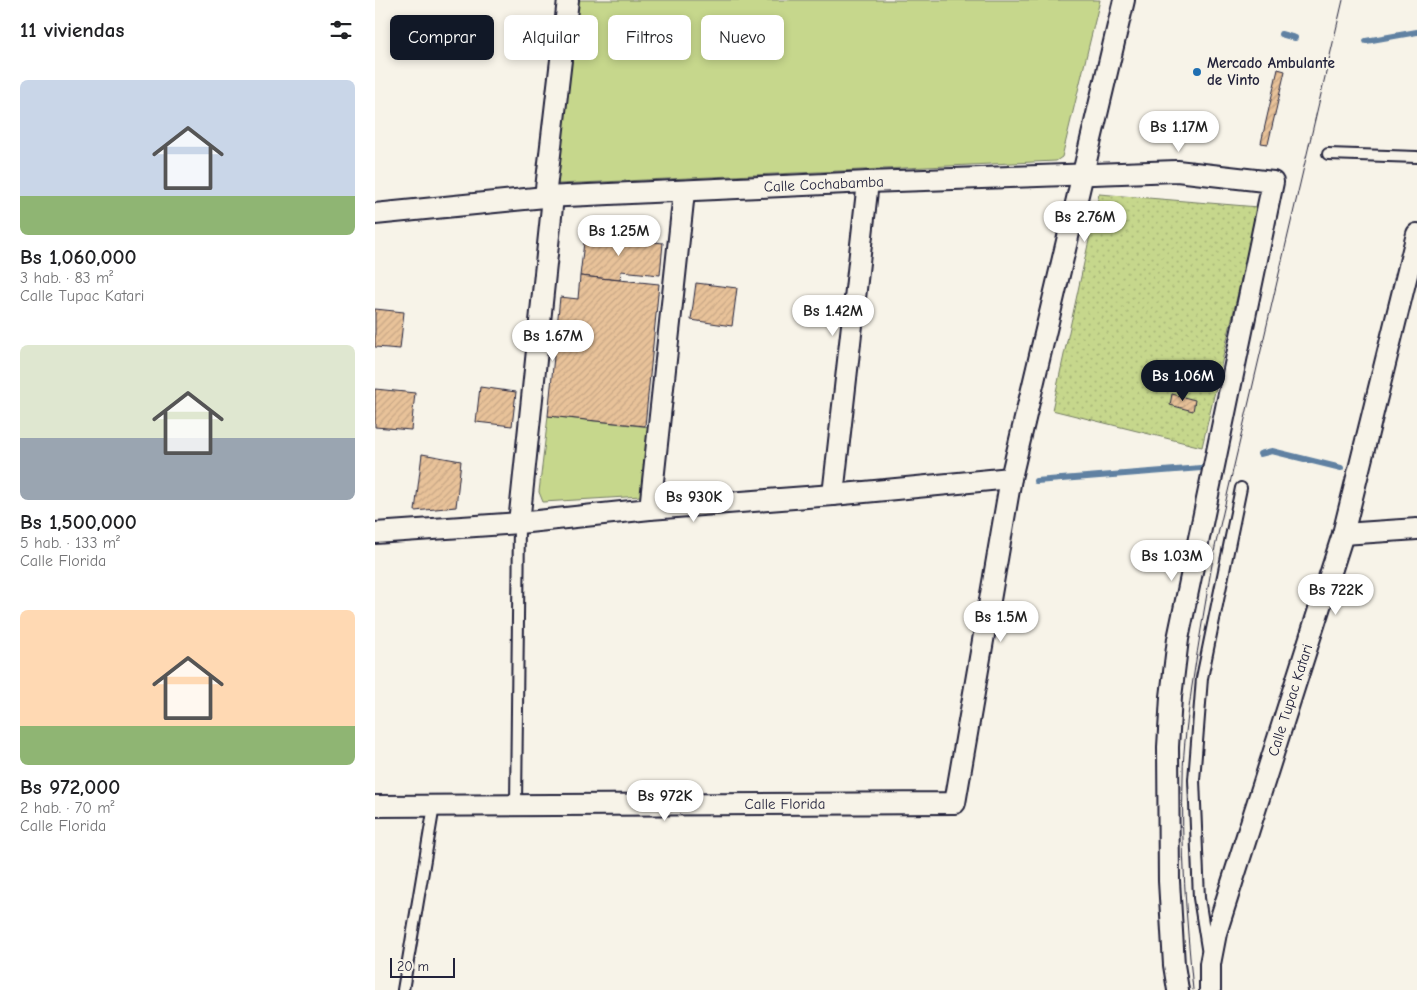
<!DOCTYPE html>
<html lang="es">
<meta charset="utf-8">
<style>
:root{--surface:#fff;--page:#f2f2f2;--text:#202124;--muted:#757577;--accent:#111827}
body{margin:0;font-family:"Comic Neue",sans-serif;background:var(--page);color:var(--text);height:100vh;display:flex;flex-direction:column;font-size:19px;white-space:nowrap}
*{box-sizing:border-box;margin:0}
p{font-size:16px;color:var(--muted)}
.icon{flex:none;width:28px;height:28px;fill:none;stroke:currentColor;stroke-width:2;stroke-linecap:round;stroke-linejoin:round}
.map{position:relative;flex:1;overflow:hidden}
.sheet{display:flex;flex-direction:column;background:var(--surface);width:375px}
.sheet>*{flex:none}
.top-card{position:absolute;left:15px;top:15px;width:475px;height:45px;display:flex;gap:10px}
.scale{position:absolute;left:15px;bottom:12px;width:65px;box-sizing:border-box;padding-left:5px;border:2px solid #22223b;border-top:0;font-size:14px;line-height:18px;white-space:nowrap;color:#22223b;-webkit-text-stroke:4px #f7f3e8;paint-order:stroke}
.price{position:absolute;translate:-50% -42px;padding:0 11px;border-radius:18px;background:#fff;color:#222;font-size:16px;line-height:32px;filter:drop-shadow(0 1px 2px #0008)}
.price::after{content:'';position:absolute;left:50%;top:30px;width:15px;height:11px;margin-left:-8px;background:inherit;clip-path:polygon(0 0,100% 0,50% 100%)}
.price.selected{background:var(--accent);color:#fff}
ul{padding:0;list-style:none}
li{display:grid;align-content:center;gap:10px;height:265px;padding:0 20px}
li span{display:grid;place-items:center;height:155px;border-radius:8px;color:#555}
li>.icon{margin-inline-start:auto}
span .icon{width:90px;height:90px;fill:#fffc;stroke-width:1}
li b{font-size:21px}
h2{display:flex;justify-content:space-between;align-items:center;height:60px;padding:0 20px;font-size:21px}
.chip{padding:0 18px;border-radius:8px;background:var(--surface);box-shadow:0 2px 8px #0003;font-size:18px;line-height:45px}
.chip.selected{background:var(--accent);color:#fff}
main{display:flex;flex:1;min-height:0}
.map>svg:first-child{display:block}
</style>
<main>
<section class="sheet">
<h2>11 viviendas<svg class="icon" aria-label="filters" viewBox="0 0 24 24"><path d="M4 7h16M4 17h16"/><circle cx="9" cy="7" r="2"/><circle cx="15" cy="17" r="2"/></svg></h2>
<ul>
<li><span style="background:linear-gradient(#c9d6e8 75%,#8fb573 0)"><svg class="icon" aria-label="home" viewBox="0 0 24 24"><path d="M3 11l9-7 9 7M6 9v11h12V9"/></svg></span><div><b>Bs 1,060,000</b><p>3 hab. · 83 m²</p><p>Calle Tupac Katari</p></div></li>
<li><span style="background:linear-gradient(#dfe7d0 60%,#9aa5b1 0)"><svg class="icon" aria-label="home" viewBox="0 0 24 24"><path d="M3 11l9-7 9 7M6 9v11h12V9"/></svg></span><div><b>Bs 1,500,000</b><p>5 hab. · 133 m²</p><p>Calle Florida</p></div></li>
<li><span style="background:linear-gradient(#ffd9b3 75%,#8fb573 0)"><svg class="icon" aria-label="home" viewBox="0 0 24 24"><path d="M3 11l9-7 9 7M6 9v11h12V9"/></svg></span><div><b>Bs 972,000</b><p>2 hab. · 70 m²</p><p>Calle Florida</p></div></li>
</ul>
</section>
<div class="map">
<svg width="1042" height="990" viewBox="0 0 1042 990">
<defs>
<pattern id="grass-dots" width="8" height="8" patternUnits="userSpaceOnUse" patternTransform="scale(1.25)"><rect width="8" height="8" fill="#c6d78c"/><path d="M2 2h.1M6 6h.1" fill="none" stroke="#aab87a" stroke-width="1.8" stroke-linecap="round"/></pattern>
<pattern id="building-hatch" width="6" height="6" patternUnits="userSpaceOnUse" patternTransform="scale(1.25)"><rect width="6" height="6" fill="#e8c299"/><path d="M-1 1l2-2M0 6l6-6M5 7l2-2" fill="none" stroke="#c7a685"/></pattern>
</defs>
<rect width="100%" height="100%" fill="#f7f3e8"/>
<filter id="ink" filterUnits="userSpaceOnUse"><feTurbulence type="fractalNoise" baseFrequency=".02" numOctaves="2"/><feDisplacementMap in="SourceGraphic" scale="10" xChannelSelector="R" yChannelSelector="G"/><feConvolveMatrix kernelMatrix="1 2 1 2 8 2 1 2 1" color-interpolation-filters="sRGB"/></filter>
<g filter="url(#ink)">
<!-- grass -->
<polygon fill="url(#grass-dots)" stroke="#747c64" points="724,194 883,207 827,447 677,410"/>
<!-- garden -->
<g fill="#c6d78c" stroke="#747c64">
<polygon points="202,0 725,0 687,157 681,161 183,184 179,178"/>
<polygon points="173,416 275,427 267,496 168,502 164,492"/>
</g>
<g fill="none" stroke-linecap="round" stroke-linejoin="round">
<!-- stream -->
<g stroke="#6081a2" stroke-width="6">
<polyline points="906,34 920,38"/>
<polyline points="991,41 1042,32"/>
<polyline points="885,454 897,451 966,468"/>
<polyline points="661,481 826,468"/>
</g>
</g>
<!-- building -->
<g fill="url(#building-hatch)" stroke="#22223b">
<polygon points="903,69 910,71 893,144 886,143"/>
<polygon points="210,234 288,243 285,275 246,271 245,280 205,276"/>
<polygon points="205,276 284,284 270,426 173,416 185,297 203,299"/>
<polygon points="321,283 362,288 357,326 316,320"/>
<polygon points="0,309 29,312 25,349 0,347"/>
<polygon points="105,387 141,392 137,426 101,422"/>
<polygon points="0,389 40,393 36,430 0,427"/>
<polygon points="797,394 820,400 818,411 795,405"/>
<polygon points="47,454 86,461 81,507 40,511"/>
</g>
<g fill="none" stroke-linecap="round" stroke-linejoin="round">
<defs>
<g id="lane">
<polyline points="953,154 1042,157"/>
<polyline points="141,805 144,523"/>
<polyline points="832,948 824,898 819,780 827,678 866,488"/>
<polyline points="28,990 59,806"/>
</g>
<g id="street">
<polyline points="170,197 193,0"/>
<path id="s1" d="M 0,214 L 170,197 L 493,182 L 802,171 L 898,182 L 803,639 L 796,697 L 793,747 L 794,881 L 799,965 L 803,990"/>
<polyline points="458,495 493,182"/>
<polyline points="275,509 309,192"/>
<polyline points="144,523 178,197"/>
<polyline points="0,533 144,523 275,509 458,495 636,478"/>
<polyline points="968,534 1042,529"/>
<path id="s2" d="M 0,806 L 580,803 L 636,478 L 749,0"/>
<path id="s3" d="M 835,990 L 835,964 L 841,933 L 968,534 L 1042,234"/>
</g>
</defs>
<!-- lane casing -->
<use href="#lane" stroke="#22223b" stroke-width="14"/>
<!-- street casing -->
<use href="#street" stroke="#22223b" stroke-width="24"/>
<!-- lane -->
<use href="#lane" stroke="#f7f3e8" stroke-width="10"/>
<!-- street -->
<use href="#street" stroke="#f7f3e8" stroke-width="20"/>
<!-- tram -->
<path stroke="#22223b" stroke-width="1" d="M 818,990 C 811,919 806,848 808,777 C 808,747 813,716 817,686 C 824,640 832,593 840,547 L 968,0"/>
</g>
</g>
<!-- markers -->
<circle fill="#1f6fb2" stroke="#f7f3e8" stroke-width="2" cx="822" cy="72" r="5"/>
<g text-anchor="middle" stroke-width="4.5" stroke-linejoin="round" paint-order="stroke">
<!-- poi labels -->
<g font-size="15" font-weight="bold" fill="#22223b" stroke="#f7f3e8" text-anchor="start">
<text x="832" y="68">Mercado Ambulante<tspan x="832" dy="17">de Vinto</tspan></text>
</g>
<!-- street labels -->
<g font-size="15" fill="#22223b" stroke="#f7f3e8">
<text dy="5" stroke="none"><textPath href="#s1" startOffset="450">Calle Cochabamba</textPath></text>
<text dy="5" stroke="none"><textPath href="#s3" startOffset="302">Calle Tupac Katari</textPath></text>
<text dy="5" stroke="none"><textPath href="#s2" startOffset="410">Calle Florida</textPath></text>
</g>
</g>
</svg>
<div class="scale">20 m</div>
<b class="price" style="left:804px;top:153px">Bs 1.17M</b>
<b class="price" style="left:710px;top:243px">Bs 2.76M</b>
<b class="price" style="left:244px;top:257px">Bs 1.25M</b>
<b class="price" style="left:458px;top:337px">Bs 1.42M</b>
<b class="price" style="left:178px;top:362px">Bs 1.67M</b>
<b class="price selected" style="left:808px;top:402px">Bs 1.06M</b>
<b class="price" style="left:319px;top:523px">Bs 930K</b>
<b class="price" style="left:797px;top:582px">Bs 1.03M</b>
<b class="price" style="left:961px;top:616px">Bs 722K</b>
<b class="price" style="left:626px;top:643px">Bs 1.5M</b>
<b class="price" style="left:290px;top:822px">Bs 972K</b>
<div class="top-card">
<a class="chip selected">Comprar</a>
<a class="chip">Alquilar</a>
<a class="chip">Filtros</a>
<a class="chip">Nuevo</a>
</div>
</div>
</main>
